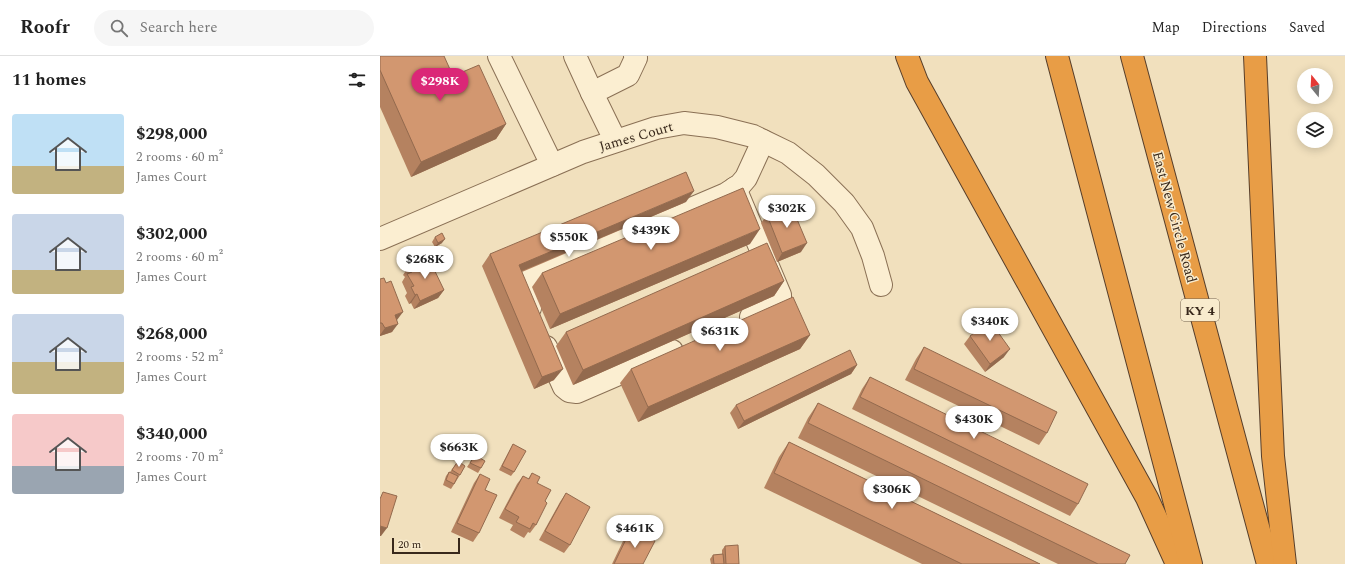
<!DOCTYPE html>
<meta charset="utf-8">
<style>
:root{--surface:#fff;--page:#f6f6f6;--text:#222;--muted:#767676;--line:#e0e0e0;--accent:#db2777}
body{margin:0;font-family:Spectral,serif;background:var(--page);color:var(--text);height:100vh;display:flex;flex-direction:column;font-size:15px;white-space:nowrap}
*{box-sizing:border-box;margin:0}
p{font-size:13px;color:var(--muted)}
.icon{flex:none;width:22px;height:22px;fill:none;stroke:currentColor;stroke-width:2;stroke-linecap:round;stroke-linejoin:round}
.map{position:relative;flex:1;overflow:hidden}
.details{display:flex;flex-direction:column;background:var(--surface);width:380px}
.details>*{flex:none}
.needle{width:26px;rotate:342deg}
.tools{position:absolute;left:917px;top:12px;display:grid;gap:8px}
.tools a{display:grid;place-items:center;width:36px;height:36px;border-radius:50%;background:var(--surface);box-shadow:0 2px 10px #0003;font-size:20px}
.scale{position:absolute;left:12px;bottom:10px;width:68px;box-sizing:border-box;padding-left:4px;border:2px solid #38281b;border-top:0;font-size:11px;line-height:14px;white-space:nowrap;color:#38281b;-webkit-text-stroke:3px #f8ebcd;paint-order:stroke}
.price{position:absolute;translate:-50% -34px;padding:0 9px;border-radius:14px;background:#fff;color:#222;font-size:13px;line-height:26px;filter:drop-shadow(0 1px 2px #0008)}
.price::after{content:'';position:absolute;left:50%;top:24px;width:12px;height:9px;margin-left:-6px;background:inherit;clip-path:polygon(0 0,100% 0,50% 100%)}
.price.selected{background:var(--accent);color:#fff}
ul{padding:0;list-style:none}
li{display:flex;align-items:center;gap:12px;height:100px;padding:0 12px}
li span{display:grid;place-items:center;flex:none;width:112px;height:80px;border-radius:4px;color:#555}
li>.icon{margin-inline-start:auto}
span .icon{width:48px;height:48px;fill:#fffc;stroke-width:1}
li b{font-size:17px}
h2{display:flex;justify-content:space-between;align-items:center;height:48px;padding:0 12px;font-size:17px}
header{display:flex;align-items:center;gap:24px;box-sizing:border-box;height:56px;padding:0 20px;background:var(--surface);border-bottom:1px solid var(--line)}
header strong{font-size:19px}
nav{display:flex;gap:22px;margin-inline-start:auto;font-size:14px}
.search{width:280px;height:36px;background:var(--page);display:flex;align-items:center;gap:10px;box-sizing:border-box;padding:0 14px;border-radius:22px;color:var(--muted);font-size:15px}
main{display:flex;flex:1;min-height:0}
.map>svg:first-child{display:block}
</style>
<header>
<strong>Roofr</strong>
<div class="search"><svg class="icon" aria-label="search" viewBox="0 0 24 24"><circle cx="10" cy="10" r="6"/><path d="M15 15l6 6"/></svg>Search here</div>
<nav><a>Map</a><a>Directions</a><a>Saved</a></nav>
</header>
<main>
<section class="details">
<h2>11 homes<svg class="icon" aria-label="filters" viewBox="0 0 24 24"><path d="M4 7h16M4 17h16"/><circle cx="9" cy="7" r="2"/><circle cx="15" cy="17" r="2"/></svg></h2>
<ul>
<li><span style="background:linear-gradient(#bfe0f5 65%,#c2b280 0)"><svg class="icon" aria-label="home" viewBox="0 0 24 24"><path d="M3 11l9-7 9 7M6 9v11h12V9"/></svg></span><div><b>$298,000</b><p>2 rooms · 60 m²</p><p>James Court</p></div></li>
<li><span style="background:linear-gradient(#c9d6e8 70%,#c2b280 0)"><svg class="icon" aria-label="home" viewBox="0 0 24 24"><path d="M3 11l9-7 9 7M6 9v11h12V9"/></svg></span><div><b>$302,000</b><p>2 rooms · 60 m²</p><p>James Court</p></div></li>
<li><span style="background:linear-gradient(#c9d6e8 60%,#c2b280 0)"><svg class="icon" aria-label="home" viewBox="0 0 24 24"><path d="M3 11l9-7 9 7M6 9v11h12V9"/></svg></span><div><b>$268,000</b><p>2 rooms · 52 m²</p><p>James Court</p></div></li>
<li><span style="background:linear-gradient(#f6c9c9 65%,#9aa5b1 0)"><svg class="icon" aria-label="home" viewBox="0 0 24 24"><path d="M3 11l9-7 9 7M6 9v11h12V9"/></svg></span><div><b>$340,000</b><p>2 rooms · 70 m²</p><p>James Court</p></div></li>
</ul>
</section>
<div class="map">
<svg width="965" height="508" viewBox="0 0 965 508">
<rect width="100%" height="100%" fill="#f1e0bd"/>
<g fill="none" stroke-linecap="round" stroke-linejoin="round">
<defs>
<g id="minor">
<polyline points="119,0 172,109"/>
<polyline points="195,0 212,37"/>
<polyline points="235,84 212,37 248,19 256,2 255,0"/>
<polyline points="355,132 400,239 400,246 393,251 371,261"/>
<polyline points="0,183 203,96 276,72 304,67 337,71 373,80 408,97 436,119 464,147 482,172 493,200 501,229"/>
<path d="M 150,252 C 145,241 138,231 149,222 L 346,138 L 360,129 L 366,122 L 383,85"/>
<polyline points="166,291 184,331 189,335 197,336 292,295"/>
</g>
<g id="highway">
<polyline points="527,0 537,26 767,442 797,508"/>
<polyline points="677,0 811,508"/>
<polyline points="752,0 888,508"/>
<polyline points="875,0 893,400 905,508"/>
</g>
</defs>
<!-- minor casing -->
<use href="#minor" stroke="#8a7055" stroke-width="24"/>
<!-- highway casing -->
<use href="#highway" stroke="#573e2a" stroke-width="24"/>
<!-- minor -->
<use href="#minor" stroke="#fbeed1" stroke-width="22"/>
<!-- highway -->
<use href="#highway" stroke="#e89d46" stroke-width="22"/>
</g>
<!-- wall -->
<g fill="#b58260">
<polygon points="0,0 73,20 126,68 116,83 31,121 0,51"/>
<polygon points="306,146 142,216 174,324 154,333 102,210 110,198"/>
<polygon points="387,159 421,196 397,206 381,167"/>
<polygon points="55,181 62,187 55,191 52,186"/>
<polygon points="370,188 170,273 152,231 162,217"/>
<polygon points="48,208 64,234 58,242 34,253 31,247 29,248 25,240 27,237 22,226 25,221 23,219 29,210"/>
<polygon points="0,223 17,264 12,276 0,280"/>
<polygon points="404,225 394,240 193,329 176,290 186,276"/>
<polygon points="430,279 420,293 258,366 240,327 251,313"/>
<polygon points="590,280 624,301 605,316 584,288"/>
<polygon points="544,291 667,377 659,389 525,324 536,303"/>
<polygon points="477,309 471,318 358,373 350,357 356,349"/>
<polygon points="490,321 698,448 690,460 472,353 482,333"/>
<polygon points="438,347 745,508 678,508 418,382 428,362"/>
<polygon points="409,386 660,508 542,508 384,432 399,401"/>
<polygon points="133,388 134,416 131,420 119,414"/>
<polygon points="95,399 101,412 98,417 87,411"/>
<polygon points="78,405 80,419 71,433 63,429 66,420 69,416 70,416"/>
<polygon points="152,417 165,445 156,469 150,477 148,476 144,482 130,474 133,469 119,462 137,428 143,420 148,423"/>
<polygon points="100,418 99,477 93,486 71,476 94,427"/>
<polygon points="186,437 190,489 184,497 159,484 180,446"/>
<polygon points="251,473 263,508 232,508 245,481"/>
<polygon points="345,490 359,508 331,508 330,503 333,499 342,498 342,494"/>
</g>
<!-- shaded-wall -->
<g fill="#936a4e">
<polygon points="126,68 116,83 31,121 41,106"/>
<polygon points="314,135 306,146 130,220 139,209"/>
<polygon points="380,173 370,188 170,273 180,258"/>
<polygon points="65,183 62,187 55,191 58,187"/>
<polygon points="427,187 421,196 397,206 402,197"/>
<polygon points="404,225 394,240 193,329 203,314"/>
<polygon points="64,234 58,242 34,253 40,245"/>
<polygon points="37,238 31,247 29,248 35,239"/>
<polygon points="23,256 17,264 9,267 15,259"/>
<polygon points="18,268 12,276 0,280 0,279 5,272"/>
<polygon points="430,279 420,293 258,366 268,351"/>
<polygon points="630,293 624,301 605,316 610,308"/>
<polygon points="477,309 471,318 358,373 364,365"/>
<polygon points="183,313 174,324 154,333 162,321"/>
<polygon points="0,470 7,472 1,480 0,480"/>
</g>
<!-- building -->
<g fill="#d29770" stroke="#936a4e">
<polygon points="0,0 64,0 73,20 99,9 126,68 41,106 0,14"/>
<polygon points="306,116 314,135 139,209 183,313 162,321 110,198"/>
<polygon points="363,132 380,173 180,258 162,217"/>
<polygon points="411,149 427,187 402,197 387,159"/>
<polygon points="62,177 65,183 58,187 55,181"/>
<polygon points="387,187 404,225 203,314 186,276"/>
<polygon points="45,202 48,208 51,207 64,234 40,245 37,238 35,239 31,231 34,230 27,218 32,216 29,210"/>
<polygon points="4,222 6,227 11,225 23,256 15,259 18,268 5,272 2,267 0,267 0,223"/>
<polygon points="413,241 430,279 268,351 251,313"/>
<polygon points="610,265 630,293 610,308 590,280"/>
<polygon points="544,291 677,356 667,377 534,313"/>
<polygon points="470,294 477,309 364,365 356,349"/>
<polygon points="490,321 708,428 698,448 480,341"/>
<polygon points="438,347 750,499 745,508 718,508 428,367"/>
<polygon points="409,386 660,508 582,508 394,417"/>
<polygon points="133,388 146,395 134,416 122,410"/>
<polygon points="95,399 105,405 101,412 90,407"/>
<polygon points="78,405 85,410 80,419 72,414"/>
<polygon points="69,416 78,420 74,428 66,424"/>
<polygon points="152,417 160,421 157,427 171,434 165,445 167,447 156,469 153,467 150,473 136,466 139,461 125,453 143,420 149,423"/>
<polygon points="100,418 110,423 105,434 117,439 99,477 77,467"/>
<polygon points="3,436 17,440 7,472 0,470 0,443"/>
<polygon points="186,437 210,451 190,489 165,475"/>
<polygon points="251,473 275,485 263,508 234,508"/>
<polygon points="358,489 359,508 346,508 345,490"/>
<polygon points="343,498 344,508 334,508 333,499"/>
</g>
<g text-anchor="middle" stroke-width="3" stroke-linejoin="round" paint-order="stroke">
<!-- shield labels -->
<rect fill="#f8ebcd" stroke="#726250" stroke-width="1" x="801" y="243" width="38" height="22" rx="3"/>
<g font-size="13" font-weight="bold" fill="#38281b">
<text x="820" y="259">KY 4</text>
</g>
<!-- street labels -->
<g font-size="14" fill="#38281b" stroke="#f8ebcd">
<text transform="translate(256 80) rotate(-16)" y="5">James Court</text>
<text transform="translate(795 161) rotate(75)" y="5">East New Circle Road</text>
</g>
</g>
</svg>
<div class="tools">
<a><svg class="needle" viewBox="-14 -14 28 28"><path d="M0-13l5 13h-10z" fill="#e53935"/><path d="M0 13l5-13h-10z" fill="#767676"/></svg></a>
<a><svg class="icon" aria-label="layers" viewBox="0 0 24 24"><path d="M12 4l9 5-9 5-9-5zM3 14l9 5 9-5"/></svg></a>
</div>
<div class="scale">20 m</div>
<b class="price selected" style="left:60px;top:46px">$298K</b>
<b class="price" style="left:407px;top:173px">$302K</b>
<b class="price" style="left:271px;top:195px">$439K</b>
<b class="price" style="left:189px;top:202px">$550K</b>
<b class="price" style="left:45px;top:224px">$268K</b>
<b class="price" style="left:610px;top:286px">$340K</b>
<b class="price" style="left:340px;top:296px">$631K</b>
<b class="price" style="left:594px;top:384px">$430K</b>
<b class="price" style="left:79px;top:412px">$663K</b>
<b class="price" style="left:512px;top:454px">$306K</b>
<b class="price" style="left:255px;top:493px">$461K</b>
</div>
</main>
